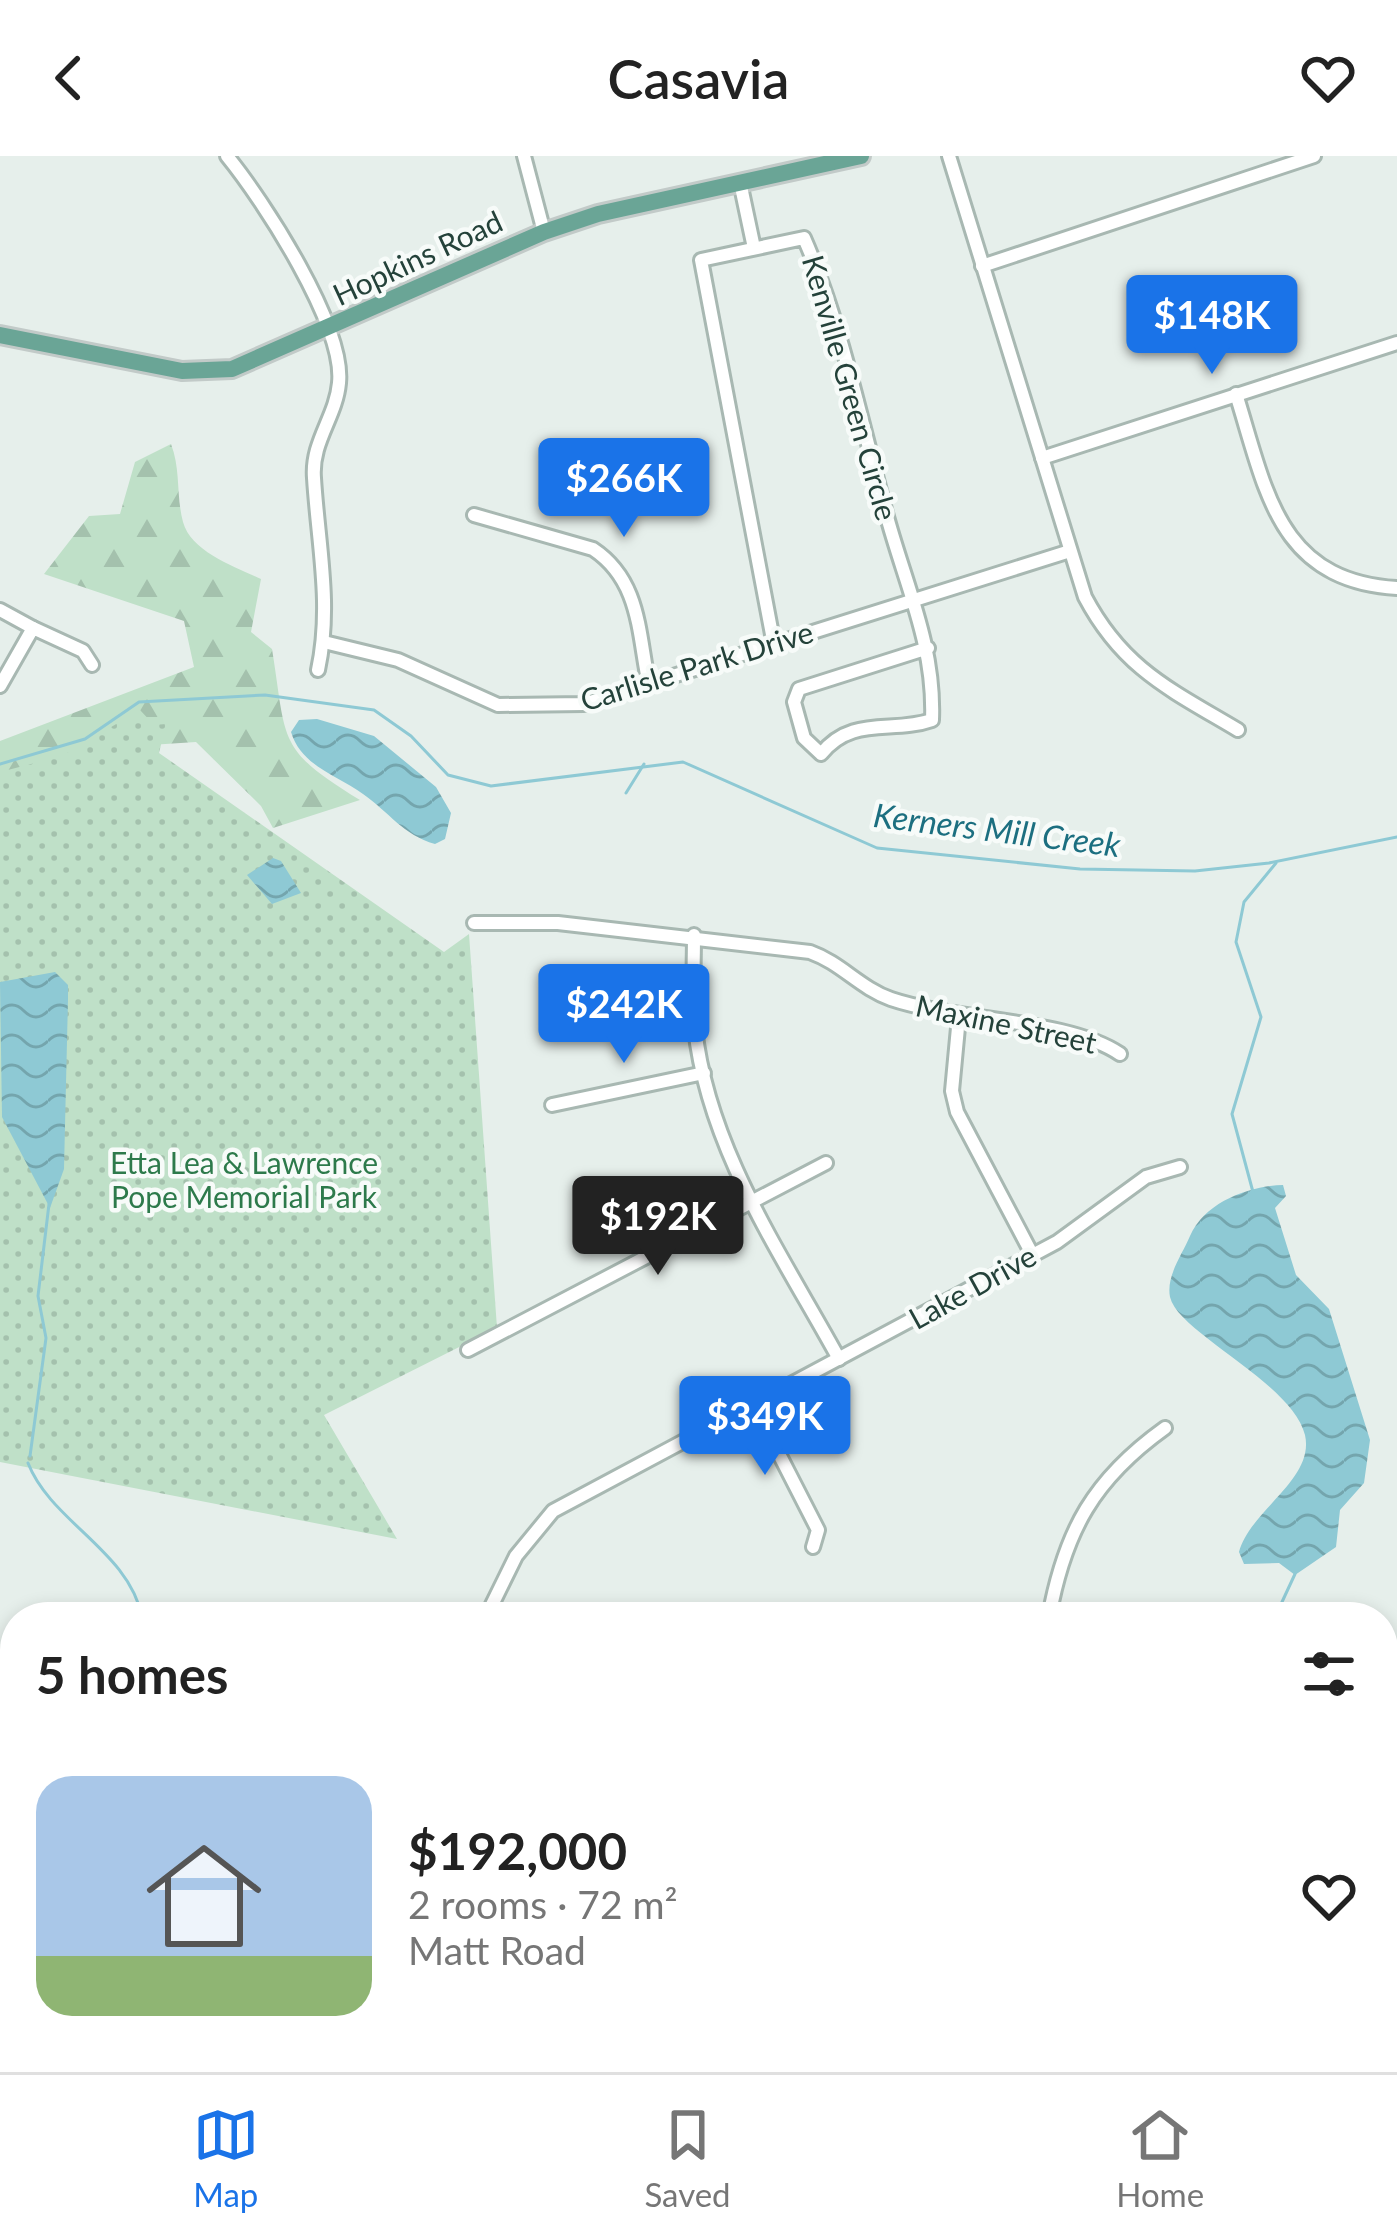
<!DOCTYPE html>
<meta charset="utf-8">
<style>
:root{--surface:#fff;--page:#f2f2f2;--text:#222;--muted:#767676;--line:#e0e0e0;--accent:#1a73e8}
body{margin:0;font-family:Lato,sans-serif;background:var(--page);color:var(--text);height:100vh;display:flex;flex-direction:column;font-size:45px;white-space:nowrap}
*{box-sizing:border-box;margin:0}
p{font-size:39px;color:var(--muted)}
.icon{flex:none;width:66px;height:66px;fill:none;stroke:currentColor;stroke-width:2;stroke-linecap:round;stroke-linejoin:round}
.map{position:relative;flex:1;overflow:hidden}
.side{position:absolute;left:0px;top:1446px;width:1398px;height:471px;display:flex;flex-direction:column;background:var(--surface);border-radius:48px 48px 0 0;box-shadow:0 6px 18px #0003}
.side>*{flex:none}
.price{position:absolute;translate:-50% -102px;padding:0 27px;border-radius:12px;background:var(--accent);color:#fff;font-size:39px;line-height:78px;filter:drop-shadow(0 3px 6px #0008)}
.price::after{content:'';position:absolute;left:50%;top:72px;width:36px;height:27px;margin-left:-18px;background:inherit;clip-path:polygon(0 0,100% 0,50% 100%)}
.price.current{background:#222;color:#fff}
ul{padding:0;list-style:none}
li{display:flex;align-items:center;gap:36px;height:300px;padding:0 36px}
li span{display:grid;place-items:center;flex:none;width:336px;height:240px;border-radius:36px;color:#555}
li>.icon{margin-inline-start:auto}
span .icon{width:144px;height:144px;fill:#fffc;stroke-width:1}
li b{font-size:51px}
h2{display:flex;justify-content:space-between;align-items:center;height:144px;padding:0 36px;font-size:51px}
header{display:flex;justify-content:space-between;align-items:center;height:156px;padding:0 36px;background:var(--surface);font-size:54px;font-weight:600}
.tabs{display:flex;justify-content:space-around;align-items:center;height:168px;border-top:3px solid var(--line);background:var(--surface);font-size:33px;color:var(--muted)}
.tabs a{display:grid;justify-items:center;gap:6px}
.tabs .current{color:var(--accent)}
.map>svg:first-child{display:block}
</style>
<header><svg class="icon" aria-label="back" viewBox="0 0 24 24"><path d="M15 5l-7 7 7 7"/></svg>Casavia<svg class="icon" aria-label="heart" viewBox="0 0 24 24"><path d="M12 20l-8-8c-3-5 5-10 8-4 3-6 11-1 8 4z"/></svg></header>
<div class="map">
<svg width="1397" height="1916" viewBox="0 0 1397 1916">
<defs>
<pattern id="forest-firs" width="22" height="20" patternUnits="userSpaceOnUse" patternTransform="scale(3)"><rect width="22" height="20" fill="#bfe0c8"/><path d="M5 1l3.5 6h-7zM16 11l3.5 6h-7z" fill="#a4c1ad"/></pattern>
<pattern id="park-dots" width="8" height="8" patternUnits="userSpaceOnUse" patternTransform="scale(3)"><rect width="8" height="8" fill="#bfe0c8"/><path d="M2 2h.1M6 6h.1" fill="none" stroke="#a4c1ad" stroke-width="1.8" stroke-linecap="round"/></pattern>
<pattern id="water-waves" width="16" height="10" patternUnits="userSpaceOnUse" patternTransform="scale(3)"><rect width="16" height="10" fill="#8ec9d4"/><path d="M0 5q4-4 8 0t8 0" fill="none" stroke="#74a5ad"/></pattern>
</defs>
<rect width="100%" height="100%" fill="#e6efeb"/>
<!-- forest -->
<path fill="url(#forest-firs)" d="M 171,288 C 181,314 176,340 183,366 C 191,396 236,411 261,423 L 251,476 L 272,493 C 287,585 276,593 360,644 L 273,672 L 261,650 L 196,586 L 150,589 L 0,785 L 0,585 L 194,511 L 184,465 L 44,418 L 89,360 L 120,358 L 135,306 Z"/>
<!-- park -->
<polygon fill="url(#park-dots)" points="140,554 154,569 166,568 159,597 444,796 469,778 497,1172 324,1259 397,1383 0,1306 0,616 62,600"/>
<!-- water -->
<g fill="url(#water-waves)">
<path d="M 317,563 L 374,580 L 436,631 L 451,657 L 445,683 L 435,688 C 403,679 389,656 363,638 C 337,619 301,610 291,576 L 299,564 Z"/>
<polygon points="273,702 281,705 301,737 272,748 247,719"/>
<polygon points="55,816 68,829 68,843 64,1013 50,1052 2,961 0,826"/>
<path d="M 1283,1029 L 1286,1040 L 1275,1052 L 1296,1119 L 1329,1153 L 1370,1284 L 1364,1327 L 1340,1354 L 1336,1391 L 1295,1419 L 1279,1407 L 1244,1408 L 1239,1396 C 1250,1354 1315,1324 1305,1279 C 1292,1226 1178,1177 1170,1141 C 1166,1120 1182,1099 1190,1080 C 1205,1046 1249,1030 1283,1029 Z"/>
</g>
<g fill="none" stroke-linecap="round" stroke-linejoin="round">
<!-- stream -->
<g stroke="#8ec9d4" stroke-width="3">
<polyline points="0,608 85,583 139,546 265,539 374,554 411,580 448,619 491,630 683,606 877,692 1080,713 1195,715 1269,707 1397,681"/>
<polyline points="626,637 644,608"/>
<polyline points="1253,1036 1232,958 1261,861 1236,786 1244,746 1276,707"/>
<polyline points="30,1300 46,1182 38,1140 49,1048"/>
<path d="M 28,1307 C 51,1366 129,1395 142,1461"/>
<polyline points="1275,1461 1295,1418"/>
<polyline points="1360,1916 1361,1902"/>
</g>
<defs>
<g id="minor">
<path d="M 227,0 C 263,44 345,170 339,227 C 336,261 311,286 314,322 C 318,388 332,449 318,514"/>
<polyline points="524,0 544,76"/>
<path d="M 949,0 L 1085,441 C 1123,513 1171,534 1238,574"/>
<polyline points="740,26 754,92"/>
<polyline points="982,110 1314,0"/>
<path d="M 1236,238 C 1266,333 1277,425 1397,432"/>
<polyline points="1042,302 1397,187"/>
<path d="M 474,359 L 593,393 C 641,425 638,478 649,529"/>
<polyline points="0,454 33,472"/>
<polyline points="324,486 398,504 498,549 584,548 1070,395"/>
<path d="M 774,489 L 701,104 L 804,82 C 842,169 861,266 886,357 C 905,428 935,489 932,564 C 892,578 852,559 821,598 L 804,582 L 794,546 L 799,533 L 928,492"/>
<polyline points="0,530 33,472 83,495 92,509"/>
<path d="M 474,767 L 558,767 L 810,796 C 841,807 860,832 891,843 C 956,865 1069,863 1120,898"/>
<path d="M 694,779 C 694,810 692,842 695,872 C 708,993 782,1099 839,1203"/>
<polyline points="959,861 952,935 957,956 1032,1098"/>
<polyline points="552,949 704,917"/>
<polyline points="468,1194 826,1007"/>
<polyline points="754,1249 818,1374 813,1391"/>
<polyline points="486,1461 516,1400 553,1355 1057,1086 1146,1021 1180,1011"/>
<path d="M 1049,1461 C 1065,1374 1094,1323 1165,1272"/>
<polyline points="0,1664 15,1689"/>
<polyline points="0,1749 15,1740"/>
<polyline points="93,1902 95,1916"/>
<polyline points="256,1902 260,1916"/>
<polyline points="543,1902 547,1916"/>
<polyline points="948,1902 955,1916"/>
<polyline points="1274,1902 1275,1916"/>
<polyline points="362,1916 363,1902"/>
<polyline points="757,1916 759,1902"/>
<polyline points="1044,1916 1070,1902"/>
</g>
<polyline id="major" points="0,179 182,215 232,213 544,76 598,58 861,0"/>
</defs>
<!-- minor casing -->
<use href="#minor" stroke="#a8b8b2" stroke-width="18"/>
<!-- major casing -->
<use href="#major" stroke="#c2cac8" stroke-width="22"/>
<!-- minor -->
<use href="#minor" stroke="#fff" stroke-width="12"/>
<!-- major -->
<use href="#major" stroke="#6aa596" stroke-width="16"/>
</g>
<g text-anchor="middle" stroke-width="9" stroke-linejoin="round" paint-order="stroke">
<!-- street labels -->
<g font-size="30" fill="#24423a" stroke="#f7fbf9">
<text transform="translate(418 103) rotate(-25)" y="10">Hopkins Road</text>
<text transform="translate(849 232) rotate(74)" y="10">Kenville Green Circle</text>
<text transform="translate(697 511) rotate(-17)" y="10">Carlisle Park Drive</text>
<text transform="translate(1006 869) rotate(12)" y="10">Maxine Street</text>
<text transform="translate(973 1132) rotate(-29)" y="10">Lake Drive</text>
</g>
<!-- park labels -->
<g font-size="30" fill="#2d7a4b" stroke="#f7fbf9">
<text x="244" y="1018">Etta Lea &amp; Lawrence<tspan x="244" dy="34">Pope Memorial Park</tspan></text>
</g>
<!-- water labels -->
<g font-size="33" font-style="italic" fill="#1c6f80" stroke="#f7fbf9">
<text transform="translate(997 674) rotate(7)" y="12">Kerners Mill Creek</text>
</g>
</g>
</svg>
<b class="price" style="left:1212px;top:221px">$148K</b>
<b class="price" style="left:624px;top:384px">$266K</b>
<b class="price" style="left:624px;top:910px">$242K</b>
<b class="price current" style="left:658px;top:1122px">$192K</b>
<b class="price" style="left:765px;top:1322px">$349K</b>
<section class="side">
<h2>5 homes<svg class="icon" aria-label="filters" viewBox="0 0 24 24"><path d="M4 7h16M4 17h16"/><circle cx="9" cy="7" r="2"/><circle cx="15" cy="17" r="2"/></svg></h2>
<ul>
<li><span style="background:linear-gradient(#a9c7e8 75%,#8fb573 0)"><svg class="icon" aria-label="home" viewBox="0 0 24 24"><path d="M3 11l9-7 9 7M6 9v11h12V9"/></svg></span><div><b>$192,000</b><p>2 rooms · 72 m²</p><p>Matt Road</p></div><svg class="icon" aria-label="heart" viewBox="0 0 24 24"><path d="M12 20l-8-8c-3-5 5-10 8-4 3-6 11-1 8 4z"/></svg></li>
</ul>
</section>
</div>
<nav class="tabs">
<a class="current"><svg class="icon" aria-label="map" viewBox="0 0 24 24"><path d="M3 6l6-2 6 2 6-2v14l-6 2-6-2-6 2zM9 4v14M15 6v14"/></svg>Map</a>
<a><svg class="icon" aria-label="saved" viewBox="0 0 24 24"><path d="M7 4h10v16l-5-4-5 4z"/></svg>Saved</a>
<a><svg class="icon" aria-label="home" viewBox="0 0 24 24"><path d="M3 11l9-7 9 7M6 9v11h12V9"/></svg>Home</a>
</nav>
